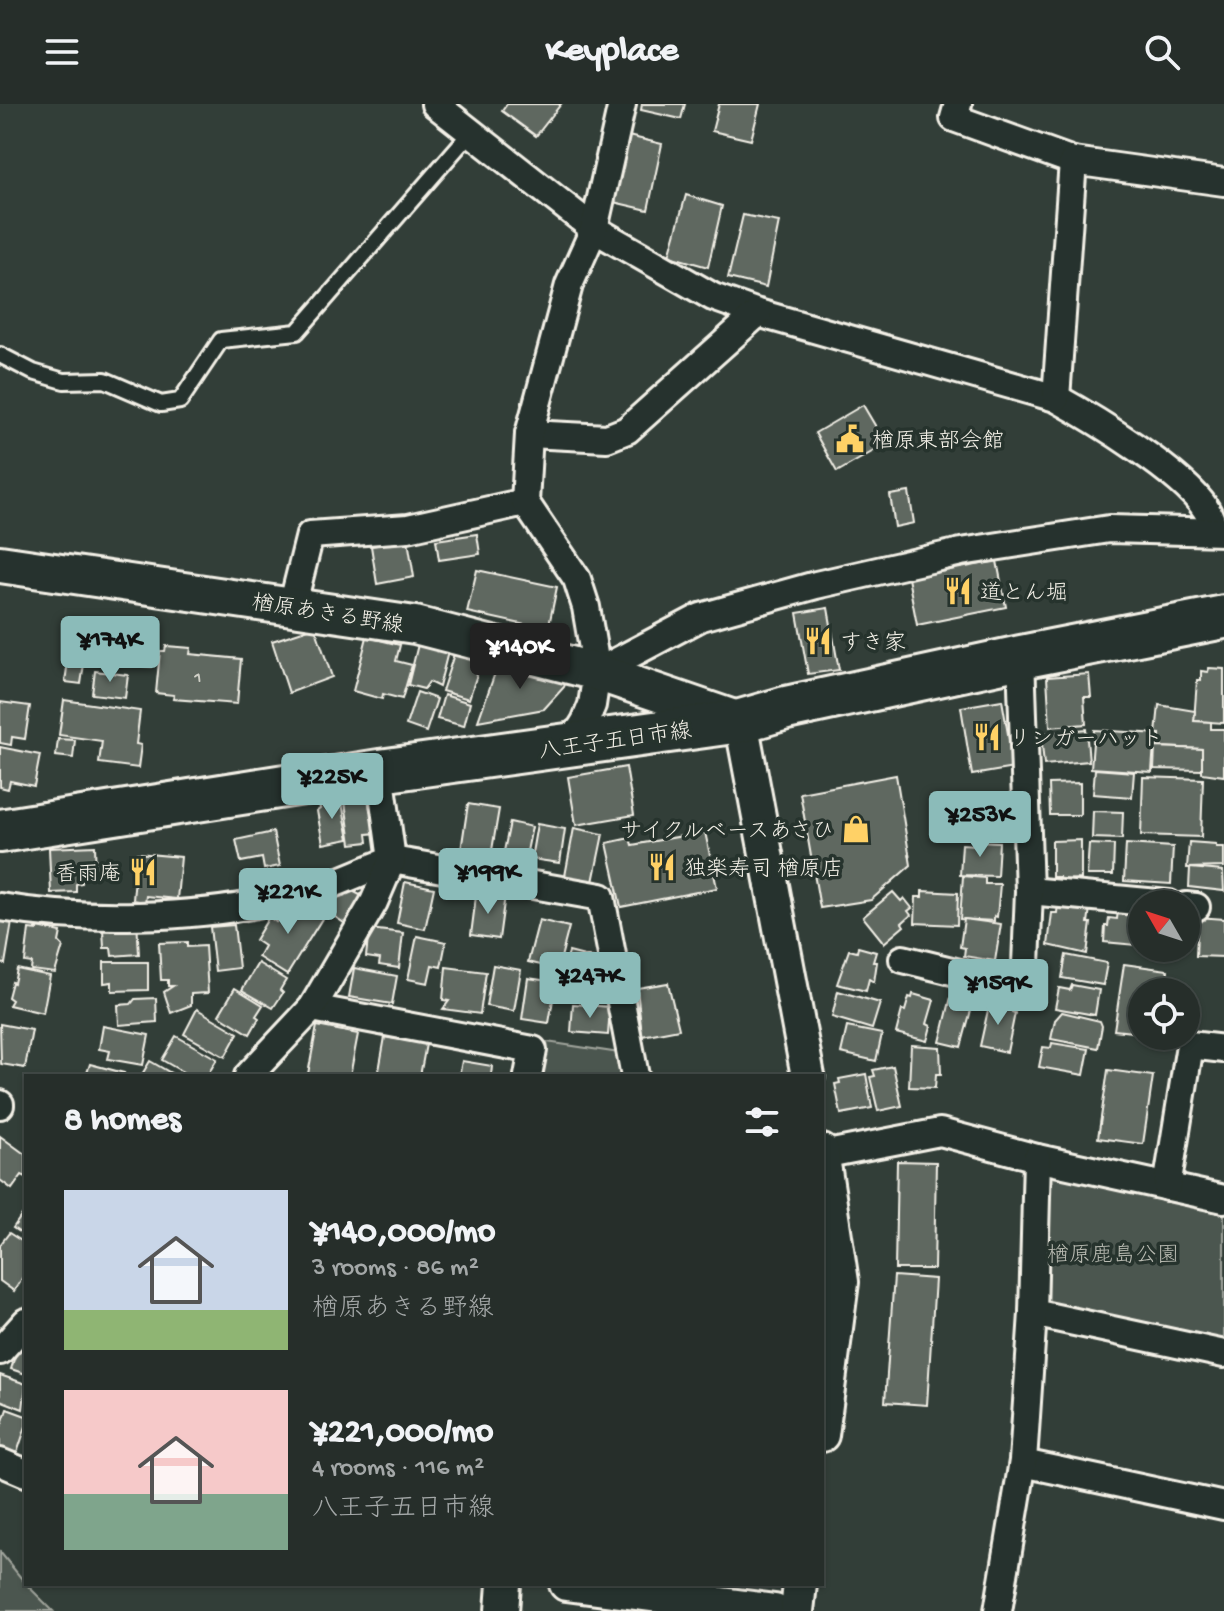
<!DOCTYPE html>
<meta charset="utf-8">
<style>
:root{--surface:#262e2a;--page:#2e3632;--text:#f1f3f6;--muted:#a4a8a8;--line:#424a47;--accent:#8bbbb9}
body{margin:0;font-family:"Gochi Hand","Klee One",sans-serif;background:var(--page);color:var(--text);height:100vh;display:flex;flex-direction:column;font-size:30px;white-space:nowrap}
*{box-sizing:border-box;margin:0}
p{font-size:26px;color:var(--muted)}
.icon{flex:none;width:44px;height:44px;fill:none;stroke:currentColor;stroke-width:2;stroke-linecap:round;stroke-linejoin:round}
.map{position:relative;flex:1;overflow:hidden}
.side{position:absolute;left:24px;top:970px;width:800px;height:512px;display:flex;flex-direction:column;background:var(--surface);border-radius:0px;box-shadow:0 2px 6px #0004,0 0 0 2px var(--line)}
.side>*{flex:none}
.needle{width:52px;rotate:309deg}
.buttons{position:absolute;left:1128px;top:786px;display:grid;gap:16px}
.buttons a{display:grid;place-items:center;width:72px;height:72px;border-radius:50%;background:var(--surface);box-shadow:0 2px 6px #0004,0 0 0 2px var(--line);font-size:40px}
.price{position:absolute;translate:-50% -68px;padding:0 18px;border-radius:8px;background:var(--accent);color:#111;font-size:26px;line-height:52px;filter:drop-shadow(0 2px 4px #0008)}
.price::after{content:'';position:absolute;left:50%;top:48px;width:24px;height:18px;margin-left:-12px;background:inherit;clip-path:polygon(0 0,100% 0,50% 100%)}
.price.on{background:#222;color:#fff}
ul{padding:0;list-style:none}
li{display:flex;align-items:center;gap:24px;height:200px;padding:0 40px}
li span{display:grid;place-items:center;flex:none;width:224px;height:160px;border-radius:0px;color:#555}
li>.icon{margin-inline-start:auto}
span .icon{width:96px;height:96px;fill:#fffc;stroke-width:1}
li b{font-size:34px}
h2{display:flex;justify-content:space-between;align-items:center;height:96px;padding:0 40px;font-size:34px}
header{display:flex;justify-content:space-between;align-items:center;height:104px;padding:0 40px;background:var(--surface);font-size:36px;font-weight:700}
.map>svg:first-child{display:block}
</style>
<header><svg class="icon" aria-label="menu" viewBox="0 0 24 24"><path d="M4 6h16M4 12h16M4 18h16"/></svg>Keyplace<svg class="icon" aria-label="search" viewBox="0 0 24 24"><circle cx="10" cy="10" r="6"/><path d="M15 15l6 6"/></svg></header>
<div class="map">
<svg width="1224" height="1507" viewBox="0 0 1224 1507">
<rect width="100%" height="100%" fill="#323e38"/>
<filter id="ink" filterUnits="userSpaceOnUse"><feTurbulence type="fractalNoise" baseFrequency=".0125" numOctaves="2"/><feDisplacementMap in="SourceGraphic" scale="16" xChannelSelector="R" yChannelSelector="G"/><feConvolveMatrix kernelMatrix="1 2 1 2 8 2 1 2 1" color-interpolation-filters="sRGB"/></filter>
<g filter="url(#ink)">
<!-- green -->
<g fill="#4c564f" stroke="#a0a49c" stroke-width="2">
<polygon points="547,938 632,951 635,972 528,972 533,946"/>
<polygon points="1037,1054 1224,1095 1224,1250 1033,1209"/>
<polygon points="0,1448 26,1480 53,1507 0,1507"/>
</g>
<!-- building -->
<g fill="#5f6861" stroke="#f4f1e8" stroke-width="2">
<polygon points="507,0 561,0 536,32 502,7"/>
<polygon points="642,0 685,0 681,15 641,6"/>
<polygon points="719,0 760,0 751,36 712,27"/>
<polygon points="624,31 662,40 648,106 609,97"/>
<polygon points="686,91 722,102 708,163 669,152"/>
<polygon points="743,111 779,118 766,183 728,174"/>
<polygon points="863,301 886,340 837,368 815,329"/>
<polygon points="909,388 914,419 895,423 890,391"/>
<polygon points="477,430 480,450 439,456 436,436"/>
<polygon points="408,436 414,473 377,480 371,442"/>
<polygon points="997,457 1006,503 917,521 908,474"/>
<polygon points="477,466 557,483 548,526 467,508"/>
<polygon points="828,504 839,566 808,570 797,509"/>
<polygon points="315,523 332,573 289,589 272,537"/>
<polygon points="420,532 450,540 439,583 429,578 424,585 408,581"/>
<polygon points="367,533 400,541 396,557 412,561 402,595 383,590 382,595 353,587"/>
<polygon points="134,536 154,538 152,563 131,561"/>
<polygon points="166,542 191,544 190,550 241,555 237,600 173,595 174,591 156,589 160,547 165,547"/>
<polygon points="456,544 483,552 469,595 442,587"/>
<polygon points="500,555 567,575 564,583 544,605 478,617"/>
<polygon points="68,557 84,560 81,580 65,578"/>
<polygon points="1209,564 1224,565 1224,619 1194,617 1197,576 1201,576 1201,567 1208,568"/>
<polygon points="95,567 128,571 125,594 92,590"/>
<polygon points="1089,570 1091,593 1084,593 1086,620 1050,623 1047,573"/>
<polygon points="417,588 437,595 426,628 406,621"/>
<polygon points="444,591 470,599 464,622 437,615"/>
<polygon points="64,596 140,607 136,640 141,641 138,664 99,659 102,637 59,631"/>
<polygon points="1002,596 1014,664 972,671 961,603"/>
<polygon points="0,598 30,602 25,635 12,633 11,641 0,639"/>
<polygon points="1159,601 1195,607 1194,617 1211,618 1211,625 1224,625 1224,672 1202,669 1202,645 1160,643 1160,630 1156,630"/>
<polygon points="1086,625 1089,657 1044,661 1041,630"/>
<polygon points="1094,626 1160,630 1159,641 1154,640 1152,668 1091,664"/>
<polygon points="58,635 75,636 73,654 56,652"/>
<polygon points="0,643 40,651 34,682 10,677 8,685 0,683"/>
<polygon points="1155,643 1202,645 1202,666 1154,665"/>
<polygon points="626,663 634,711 576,721 568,673"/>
<polygon points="1095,665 1134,668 1132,693 1093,690"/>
<polygon points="896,671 911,761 871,796 820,804 800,689"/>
<polygon points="1143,673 1203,675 1201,733 1141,731"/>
<polygon points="1080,679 1080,711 1050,711 1049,680"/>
<polygon points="341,694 349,735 323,740 317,707 320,705 319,698"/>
<polygon points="368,694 370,706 373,704 377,729 367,730 368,738 351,740 345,698"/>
<polygon points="468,700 499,705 490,758 460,753"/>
<polygon points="1093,707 1123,708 1122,735 1092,734"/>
<polygon points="510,718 532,723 524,762 502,757"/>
<polygon points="537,720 565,725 560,759 531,755"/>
<polygon points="574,724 603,730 593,778 565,772"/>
<polygon points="273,728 280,762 264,765 262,754 241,758 236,736"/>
<polygon points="705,728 717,784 621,803 607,739 630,734 632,741"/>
<polygon points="1081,736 1081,775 1059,776 1059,773 1052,773 1052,737"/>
<polygon points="976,737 999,738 997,772 960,771 962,740 976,741"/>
<polygon points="1189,738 1216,740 1216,743 1224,743 1224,763 1187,764"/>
<polygon points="1089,740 1114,741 1113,771 1087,771"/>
<polygon points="1126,740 1173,743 1171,780 1124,777"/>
<polygon points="95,742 96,771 82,772 82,779 76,780 76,788 51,789 49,744"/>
<polygon points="137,749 181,753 177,795 146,792 145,798 133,796"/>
<polygon points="1190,764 1223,767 1224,787 1189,783"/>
<polygon points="963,772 985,774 985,780 1000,780 997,813 994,812 994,817 960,815"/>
<polygon points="405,778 434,784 425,825 397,819"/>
<polygon points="343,782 362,792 347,821 325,806 335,788"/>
<polygon points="922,787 958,789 957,821 915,819 916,793 922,793"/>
<polygon points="485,788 505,791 499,835 471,831 476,792 484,793"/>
<polygon points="893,788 901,797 904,794 912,804 908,807 911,811 902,819 904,822 884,839 863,813"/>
<polygon points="294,795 323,813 287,871 258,853 264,842 255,836 269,813 276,818 282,809 284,811"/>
<polygon points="1058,800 1090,804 1088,819 1091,819 1087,850 1048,841 1052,809 1057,809"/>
<polygon points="1118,806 1139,807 1136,841 1104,838 1105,822 1108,822 1109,814 1117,815"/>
<polygon points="1197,813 1224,815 1224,853 1196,852 1197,829 1193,829"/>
<polygon points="964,815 1001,820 995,857 964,852 965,844 960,843"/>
<polygon points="0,816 12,818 5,860 0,859"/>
<polygon points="539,816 569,823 558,865 528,858"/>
<polygon points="137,817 139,850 112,852 111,844 104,844 103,825 116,824"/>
<polygon points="234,821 239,864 215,867 210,823"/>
<polygon points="38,823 61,828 59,838 63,842 55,869 31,866 32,859 25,858 29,825 38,826"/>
<polygon points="369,825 403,829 399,864 379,861 380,855 366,853"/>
<polygon points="417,832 446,838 441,863 432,861 428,879 408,875"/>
<polygon points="187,838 187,843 205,842 208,889 191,890 191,901 171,909 164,888 173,882 168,882 168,876 161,876 159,839"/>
<polygon points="858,843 876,848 873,858 877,858 874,878 869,875 866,887 837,880 849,846 857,848"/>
<polygon points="1149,844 1183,844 1175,845 1175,849 1149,847"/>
<polygon points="569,848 596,855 587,893 559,887"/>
<polygon points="1066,851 1107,859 1103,881 1062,874"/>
<polygon points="104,858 148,858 148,886 112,887 112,878 104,879"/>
<polygon points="258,859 286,876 280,886 283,889 273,904 242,886"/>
<polygon points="1124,860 1168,866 1165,888 1142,888 1142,929 1114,926"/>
<polygon points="493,861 521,866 514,907 486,902"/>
<polygon points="446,863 486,868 480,910 443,905 449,897 443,896"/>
<polygon points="354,864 397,872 392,900 349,893"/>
<polygon points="17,865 50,872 43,909 9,901 12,896 8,893 12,878 14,879"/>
<polygon points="528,874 556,878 549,919 522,915"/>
<polygon points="668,879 679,925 642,932 637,884"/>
<polygon points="1072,881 1099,886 1095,911 1055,904 1059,884 1070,886"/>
<polygon points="235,884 263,901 256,912 259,914 250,930 219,911"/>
<polygon points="838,887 880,899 872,925 832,913"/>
<polygon points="952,889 974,895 961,943 940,938"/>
<polygon points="913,890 934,896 927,920 931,922 927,937 896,929 902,906 905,907 909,893 912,894"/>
<polygon points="156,894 157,918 119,921 118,901 131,900 135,895"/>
<polygon points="990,897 1013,902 1012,908 1015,909 1007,948 980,942"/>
<polygon points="573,900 610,903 608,931 571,928"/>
<polygon points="197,905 238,929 225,953 184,930"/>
<polygon points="1062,908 1100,917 1102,922 1098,944 1051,935 1055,916"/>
<polygon points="0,920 32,926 25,964 1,960"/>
<polygon points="103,922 149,931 143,961 108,955 110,947 99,945"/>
<polygon points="317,922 358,930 350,972 308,970"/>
<polygon points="847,923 882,930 876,957 841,949"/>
<polygon points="176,932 217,955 207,972 190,972 162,956"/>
<polygon points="385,933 426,940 420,972 378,972"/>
<polygon points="1052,939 1089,945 1084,971 1039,963 1043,943 1051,944"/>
<polygon points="911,941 940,943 941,970 936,970 935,984 909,983"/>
<polygon points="150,957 176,972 141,972"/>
<polygon points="462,957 492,962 491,972 459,972"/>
<polygon points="90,960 124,969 123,972 86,972"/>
<polygon points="893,962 902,1002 878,1007 870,973 875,972 873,966"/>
<polygon points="1108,966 1153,972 1143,1040 1098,1034"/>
<polygon points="866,970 872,1004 841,1010 835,980 840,979 839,975"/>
<polygon points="0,1032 26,1051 26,1073 22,1071 12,1085 0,1076"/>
<polygon points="897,1057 936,1058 934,1165 895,1165"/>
<polygon points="26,1105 26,1133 13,1124"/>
<polygon points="9,1129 26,1140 26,1168 14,1187 0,1177 0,1141"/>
<polygon points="894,1172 935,1175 927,1301 885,1298"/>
<polygon points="21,1233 26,1235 26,1270 11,1265"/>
<polygon points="0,1271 26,1280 23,1305 0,1296"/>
<polygon points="7,1305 26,1312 26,1322 17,1349 0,1344 0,1326"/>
</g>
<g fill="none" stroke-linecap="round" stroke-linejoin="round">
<defs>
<polyline id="service" points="0,251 33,268 64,277 105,276 161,300 180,297 221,236 297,228 471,28"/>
<g id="minor">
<path d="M 435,0 L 594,125 L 713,193 L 758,209 L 1056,294 C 1094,315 1183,369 1205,404 C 1210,411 1212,420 1215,427"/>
<polyline points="958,0 954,14 1073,57"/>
<polyline points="1056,294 1073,57 1224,78"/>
<polyline points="529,330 607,334 627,326 758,209"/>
<polyline points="292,503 310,431 408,424 525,398"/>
<polyline points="597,568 701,513 816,481 961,448 1109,425 1224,428"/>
<polyline points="562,640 580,626 585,618 592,601 597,568 586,503 577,475 525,398 529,330 569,181 594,125 622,0"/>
<polyline points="1029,787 1169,800"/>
<polyline points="1186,802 1196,803"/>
<path d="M 0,803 C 82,817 195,815 276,796 C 296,792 317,787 335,779 C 355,771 373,763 392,756 L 601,793 L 635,972"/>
<polyline points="903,855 1025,885 1029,787 1021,553"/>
<polyline points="312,904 533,946 528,972"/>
<polyline points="248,972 312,904 374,798 392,756 380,667"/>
<polyline points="0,1001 0,1000"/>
<polyline points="822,1051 940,1028 1037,1054 1224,1095"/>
<polyline points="1167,1083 1190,941 1224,945"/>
<polyline points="1033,1209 1224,1250"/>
<polyline points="0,1247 26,1218"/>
<polyline points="0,1358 26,1369"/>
<polyline points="1023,1359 1224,1402"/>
<polyline points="998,1507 1023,1357 1033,1209 1037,1054"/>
</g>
<g id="tertiary">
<polyline points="741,617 808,972"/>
<polyline points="822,1047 842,1178 822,1331"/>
<polyline points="566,1480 775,1507"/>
<polyline points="502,1507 504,1480"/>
<polyline points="797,1507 800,1480"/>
</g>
<polyline id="secondary" points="0,460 415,521 597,568 740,617"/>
<polyline id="primary" points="0,727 380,667 741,617 786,604 1021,553 1224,513"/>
</defs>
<!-- service casing -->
<use href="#service" stroke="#f4f1e8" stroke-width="20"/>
<!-- minor casing -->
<use href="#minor" stroke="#f4f1e8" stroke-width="32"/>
<!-- tertiary casing -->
<use href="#tertiary" stroke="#f4f1e8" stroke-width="38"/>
<!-- secondary casing -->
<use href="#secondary" stroke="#f4f1e8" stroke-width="42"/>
<!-- primary casing -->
<use href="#primary" stroke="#f4f1e8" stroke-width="48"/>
<!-- service -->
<use href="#service" stroke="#26332d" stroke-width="14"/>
<!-- minor -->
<use href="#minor" stroke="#26332d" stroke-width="26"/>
<!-- tertiary -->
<use href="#tertiary" stroke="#26332d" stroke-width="32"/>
<!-- secondary -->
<use href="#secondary" stroke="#26332d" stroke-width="36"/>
<!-- primary -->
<use href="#primary" stroke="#26332d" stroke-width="42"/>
</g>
</g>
<!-- icons -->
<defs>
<symbol id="civic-bare" viewBox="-9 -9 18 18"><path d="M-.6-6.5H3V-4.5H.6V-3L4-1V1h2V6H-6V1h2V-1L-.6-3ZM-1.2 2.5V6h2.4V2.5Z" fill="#ffd166" stroke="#26332d" stroke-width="2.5" paint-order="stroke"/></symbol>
<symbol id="restaurant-bare" viewBox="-9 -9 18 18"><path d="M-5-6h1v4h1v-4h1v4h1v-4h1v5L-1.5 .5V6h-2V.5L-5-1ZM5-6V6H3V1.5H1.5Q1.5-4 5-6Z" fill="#ffd166" stroke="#26332d" stroke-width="2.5" paint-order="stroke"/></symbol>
<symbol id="shop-bare" viewBox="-9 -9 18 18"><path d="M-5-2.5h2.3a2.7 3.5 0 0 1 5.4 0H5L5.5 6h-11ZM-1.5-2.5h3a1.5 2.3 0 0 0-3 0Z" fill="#ffd166" stroke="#26332d" stroke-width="2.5" paint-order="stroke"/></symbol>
</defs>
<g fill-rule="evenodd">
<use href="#civic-bare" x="830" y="315" width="40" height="40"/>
<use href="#restaurant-bare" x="938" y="467" width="40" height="40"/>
<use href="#restaurant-bare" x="798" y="517" width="40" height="40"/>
<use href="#restaurant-bare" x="967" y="613" width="40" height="40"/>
<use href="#shop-bare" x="836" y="705" width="40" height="40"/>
<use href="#restaurant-bare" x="642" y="743" width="40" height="40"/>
<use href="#restaurant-bare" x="123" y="748" width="40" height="40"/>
</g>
<g text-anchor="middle" stroke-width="7" stroke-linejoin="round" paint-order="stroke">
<!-- number labels -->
<g font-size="18" fill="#cfcfc6">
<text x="198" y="578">1</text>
</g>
<!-- poi labels -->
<g font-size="22" fill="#f4f1e8" stroke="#26332d" text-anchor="start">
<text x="872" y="343">楢原東部会館</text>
<text x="980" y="495">道とん堀</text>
<text x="840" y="545">すき家</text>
<text x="1009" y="641">リンガーハット</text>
<text x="834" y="733" text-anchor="end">サイクルベースあさひ</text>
<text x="684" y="771">独楽寿司 楢原店</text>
<text x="121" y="776" text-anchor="end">香雨庵</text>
</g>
<!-- street labels -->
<g font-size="22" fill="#f4f1e8" stroke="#26332d">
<text transform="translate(328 508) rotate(9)" y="8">楢原あきる野線</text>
<text transform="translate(615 635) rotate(-8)" y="8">八王子五日市線</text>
</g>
<!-- park labels -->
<g font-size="22" fill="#b9bbb2" stroke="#26332d">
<text x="1113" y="1157">楢原鹿島公園</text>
</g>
</g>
</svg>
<div class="buttons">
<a><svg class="needle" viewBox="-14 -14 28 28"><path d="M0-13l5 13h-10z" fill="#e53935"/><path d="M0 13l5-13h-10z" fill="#a4a8a8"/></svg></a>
<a><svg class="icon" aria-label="locate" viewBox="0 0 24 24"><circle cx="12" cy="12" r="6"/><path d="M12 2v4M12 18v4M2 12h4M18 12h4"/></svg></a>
</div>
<b class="price" style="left:110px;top:580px">¥174K</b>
<b class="price on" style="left:520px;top:587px">¥140K</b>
<b class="price" style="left:332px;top:717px">¥225K</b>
<b class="price" style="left:980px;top:755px">¥253K</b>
<b class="price" style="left:488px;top:812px">¥199K</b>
<b class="price" style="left:288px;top:832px">¥221K</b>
<b class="price" style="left:590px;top:916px">¥247K</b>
<b class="price" style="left:998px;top:923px">¥159K</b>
<section class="side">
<h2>8 homes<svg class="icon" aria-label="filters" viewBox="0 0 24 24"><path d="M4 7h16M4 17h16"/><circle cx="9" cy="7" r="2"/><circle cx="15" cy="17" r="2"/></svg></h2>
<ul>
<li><span style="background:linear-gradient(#c9d6e8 75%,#8fb573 0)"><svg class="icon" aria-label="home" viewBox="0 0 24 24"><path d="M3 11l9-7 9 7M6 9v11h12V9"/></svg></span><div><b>¥140,000/mo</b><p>3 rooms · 86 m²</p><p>楢原あきる野線</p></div></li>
<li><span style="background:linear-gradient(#f6c9c9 65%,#7fa58c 0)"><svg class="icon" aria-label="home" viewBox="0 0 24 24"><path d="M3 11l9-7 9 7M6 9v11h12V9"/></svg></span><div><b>¥221,000/mo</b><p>4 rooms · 116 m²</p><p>八王子五日市線</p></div></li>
</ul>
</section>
</div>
